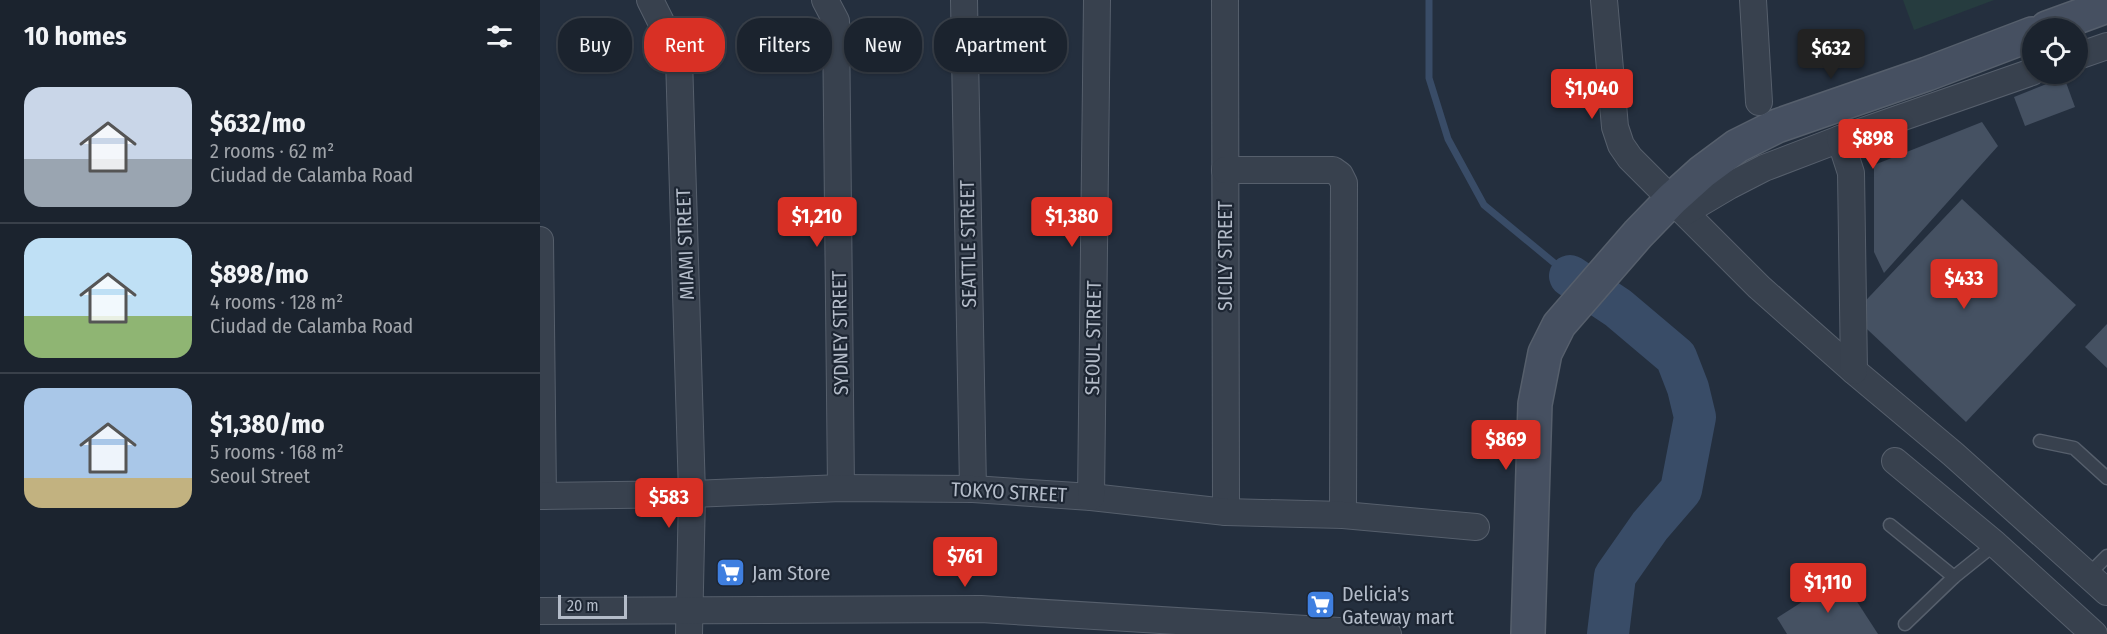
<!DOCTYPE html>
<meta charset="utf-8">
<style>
:root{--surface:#1b232e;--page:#242b36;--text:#f1f3f6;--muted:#a0a4aa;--line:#39404a;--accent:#d93025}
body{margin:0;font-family:"Fira Sans Condensed",sans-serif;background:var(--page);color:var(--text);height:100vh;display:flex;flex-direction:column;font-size:22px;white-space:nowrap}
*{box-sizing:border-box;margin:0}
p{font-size:20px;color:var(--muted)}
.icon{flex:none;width:33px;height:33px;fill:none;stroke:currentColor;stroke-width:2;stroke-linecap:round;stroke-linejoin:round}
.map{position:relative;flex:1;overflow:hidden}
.sheet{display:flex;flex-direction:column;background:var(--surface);width:540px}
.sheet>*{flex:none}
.banner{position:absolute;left:18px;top:18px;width:570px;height:54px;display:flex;gap:12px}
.tools{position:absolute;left:1482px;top:18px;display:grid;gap:12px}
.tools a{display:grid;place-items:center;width:66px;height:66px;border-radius:50%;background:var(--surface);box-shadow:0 2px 4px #0004,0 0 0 2px var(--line);font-size:30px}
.scale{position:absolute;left:18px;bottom:15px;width:69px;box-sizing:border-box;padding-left:6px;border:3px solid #b4bcc9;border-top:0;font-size:16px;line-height:21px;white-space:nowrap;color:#b4bcc9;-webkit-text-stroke:4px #1d2633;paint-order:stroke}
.price{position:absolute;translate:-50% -51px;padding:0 14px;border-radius:6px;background:var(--accent);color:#fff;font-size:20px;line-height:39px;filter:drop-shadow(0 2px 3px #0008)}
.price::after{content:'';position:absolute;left:50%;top:36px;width:18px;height:14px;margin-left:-9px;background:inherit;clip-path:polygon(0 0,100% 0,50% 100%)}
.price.active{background:#222;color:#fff}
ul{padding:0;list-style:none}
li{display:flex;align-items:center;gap:18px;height:150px;padding:0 24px}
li+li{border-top:2px solid var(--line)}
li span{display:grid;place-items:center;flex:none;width:168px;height:120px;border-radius:18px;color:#555}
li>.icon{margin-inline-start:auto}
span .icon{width:72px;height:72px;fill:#fffc;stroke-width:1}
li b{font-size:26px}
h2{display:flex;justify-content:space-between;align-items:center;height:72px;padding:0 24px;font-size:26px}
.tag{padding:0 21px;border-radius:24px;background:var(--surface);box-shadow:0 2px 4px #0004,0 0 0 2px var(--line);font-size:21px;line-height:54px}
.tag.active{background:var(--accent);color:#fff}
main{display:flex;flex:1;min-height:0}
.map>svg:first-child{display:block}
</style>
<main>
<section class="sheet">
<h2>10 homes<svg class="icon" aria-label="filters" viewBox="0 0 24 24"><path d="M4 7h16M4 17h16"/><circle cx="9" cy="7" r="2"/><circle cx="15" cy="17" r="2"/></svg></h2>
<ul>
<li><span style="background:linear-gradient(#c9d6e8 60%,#9aa5b1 0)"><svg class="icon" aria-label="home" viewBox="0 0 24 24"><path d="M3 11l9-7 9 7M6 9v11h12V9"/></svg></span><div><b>$632/mo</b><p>2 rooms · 62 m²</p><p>Ciudad de Calamba Road</p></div></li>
<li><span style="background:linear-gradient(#bfe0f5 65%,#8fb573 0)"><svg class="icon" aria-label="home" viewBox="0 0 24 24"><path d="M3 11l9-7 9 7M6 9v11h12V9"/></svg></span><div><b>$898/mo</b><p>4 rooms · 128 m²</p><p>Ciudad de Calamba Road</p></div></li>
<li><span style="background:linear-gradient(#a9c7e8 75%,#c2b280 0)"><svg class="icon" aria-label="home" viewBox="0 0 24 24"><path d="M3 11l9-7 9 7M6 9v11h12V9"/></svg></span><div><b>$1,380/mo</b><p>5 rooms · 168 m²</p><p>Seoul Street</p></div></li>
</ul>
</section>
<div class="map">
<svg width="1567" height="634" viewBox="0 0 1567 634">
<rect width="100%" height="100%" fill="#242f3e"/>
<!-- green -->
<polygon fill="#263c3f" points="1363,0 1454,0 1374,30"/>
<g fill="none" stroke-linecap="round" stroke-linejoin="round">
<!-- stream -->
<polyline stroke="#394c67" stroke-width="7" points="889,0 889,78 908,139 944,205 1030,276"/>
<!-- river -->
<polyline stroke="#394c67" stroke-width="42" points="1030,276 1078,308 1136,357 1148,388 1155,417 1141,490 1110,526 1075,576 1068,634"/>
</g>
<!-- building -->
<g fill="#455162">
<polygon points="1524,77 1535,107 1485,126 1474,97"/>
<polygon points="1442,122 1458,146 1344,273 1334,252 1334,165"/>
<polygon points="1422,199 1536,305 1426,422 1312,315"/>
<polygon points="1567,324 1567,368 1545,347"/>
<polygon points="1301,577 1338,634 1247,634 1237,618"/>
</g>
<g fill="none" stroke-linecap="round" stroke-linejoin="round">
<defs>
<g id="service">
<polyline points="1500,441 1534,448 1567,478"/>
<polyline points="1350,525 1414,577"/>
<polyline points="1548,575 1567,556"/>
<polyline points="1365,624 1414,577 1455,544"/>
</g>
<g id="minor">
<polyline points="110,0 139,58 152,494 149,634"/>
<polyline points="285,0 296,21 301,488"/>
<polyline points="424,0 433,489"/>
<polyline points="685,0 686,512"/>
<polyline points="1064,0 1075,127 1081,145 1090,158 1219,287 1314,371 1413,454 1567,592"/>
<polyline points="1213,0 1219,102"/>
<polyline points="1538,56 1567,46"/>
<polyline points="685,170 793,170 800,175 804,183 803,515"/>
<polyline points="1145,212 1189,186 1224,168 1300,139"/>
<polyline points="0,240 3,496"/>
<polyline points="1314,371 1311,173 1300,139 1492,72"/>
<polyline points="1355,461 1455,544 1554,634"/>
<polyline points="0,496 152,494 301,488 433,489 551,497 686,512 803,515 936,527"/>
<polyline points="551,497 557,0"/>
<polyline points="0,611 441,609 848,634"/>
</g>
<g id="secondary">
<polyline points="1507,28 1567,6"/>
<polyline points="988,634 995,404 1005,353 1019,325 1098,234 1132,199 1162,172 1197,146 1237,126 1387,74 1492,34"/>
</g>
</defs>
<!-- service casing -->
<use href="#service" stroke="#565f6c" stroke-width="15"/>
<!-- minor casing -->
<use href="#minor" stroke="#565f6c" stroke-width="28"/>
<!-- secondary casing -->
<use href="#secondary" stroke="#565f6c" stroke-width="36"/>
<!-- service -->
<use href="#service" stroke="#38414e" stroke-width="12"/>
<!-- minor -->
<use href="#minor" stroke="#38414e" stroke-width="26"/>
<!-- secondary -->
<use href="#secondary" stroke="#465061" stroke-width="33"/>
</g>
<!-- icons -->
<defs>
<symbol id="supermarket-square" viewBox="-11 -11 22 22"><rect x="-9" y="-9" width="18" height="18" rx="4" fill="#3f7fe0" stroke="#1d2633"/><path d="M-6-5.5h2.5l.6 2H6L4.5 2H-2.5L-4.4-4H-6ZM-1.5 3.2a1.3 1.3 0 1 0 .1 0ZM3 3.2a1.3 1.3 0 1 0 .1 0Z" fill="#fff"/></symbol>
</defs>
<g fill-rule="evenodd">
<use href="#supermarket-square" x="174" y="556" width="33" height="33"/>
<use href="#supermarket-square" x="764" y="588" width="33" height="33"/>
</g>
<g text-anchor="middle" stroke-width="4.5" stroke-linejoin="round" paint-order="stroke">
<!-- street labels -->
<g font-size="20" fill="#b4bcc9" stroke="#1d2633">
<text transform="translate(145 244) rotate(-92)" y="7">MIAMI STREET</text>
<text transform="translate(428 244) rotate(-91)" y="7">SEATTLE STREET</text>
<text transform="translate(685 256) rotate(-90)" y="7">SICILY STREET</text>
<text transform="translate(300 333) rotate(-91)" y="7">SYDNEY STREET</text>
<text transform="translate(553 338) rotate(-89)" y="7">SEOUL STREET</text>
<text transform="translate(469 492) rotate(3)" y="7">TOKYO STREET</text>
</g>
<!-- poi labels -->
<g font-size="20" fill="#b4bcc9" stroke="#1d2633" text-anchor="start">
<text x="212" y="580">Jam Store</text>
<text x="802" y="601">Delicia's<tspan x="802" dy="23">Gateway mart</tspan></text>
</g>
</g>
</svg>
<div class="tools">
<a><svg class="icon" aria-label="locate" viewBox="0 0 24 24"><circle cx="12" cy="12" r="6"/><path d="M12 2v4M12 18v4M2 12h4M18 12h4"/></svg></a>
</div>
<div class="scale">20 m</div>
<b class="price active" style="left:1291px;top:80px">$632</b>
<b class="price" style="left:1052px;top:120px">$1,040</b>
<b class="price" style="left:1333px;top:170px">$898</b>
<b class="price" style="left:277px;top:248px">$1,210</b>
<b class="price" style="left:532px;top:248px">$1,380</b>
<b class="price" style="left:1424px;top:310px">$433</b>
<b class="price" style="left:966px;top:471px">$869</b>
<b class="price" style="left:129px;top:529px">$583</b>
<b class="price" style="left:425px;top:588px">$761</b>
<b class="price" style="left:1288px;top:614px">$1,110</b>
<div class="banner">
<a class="tag">Buy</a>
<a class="tag active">Rent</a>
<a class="tag">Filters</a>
<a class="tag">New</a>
<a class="tag">Apartment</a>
</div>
</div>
</main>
